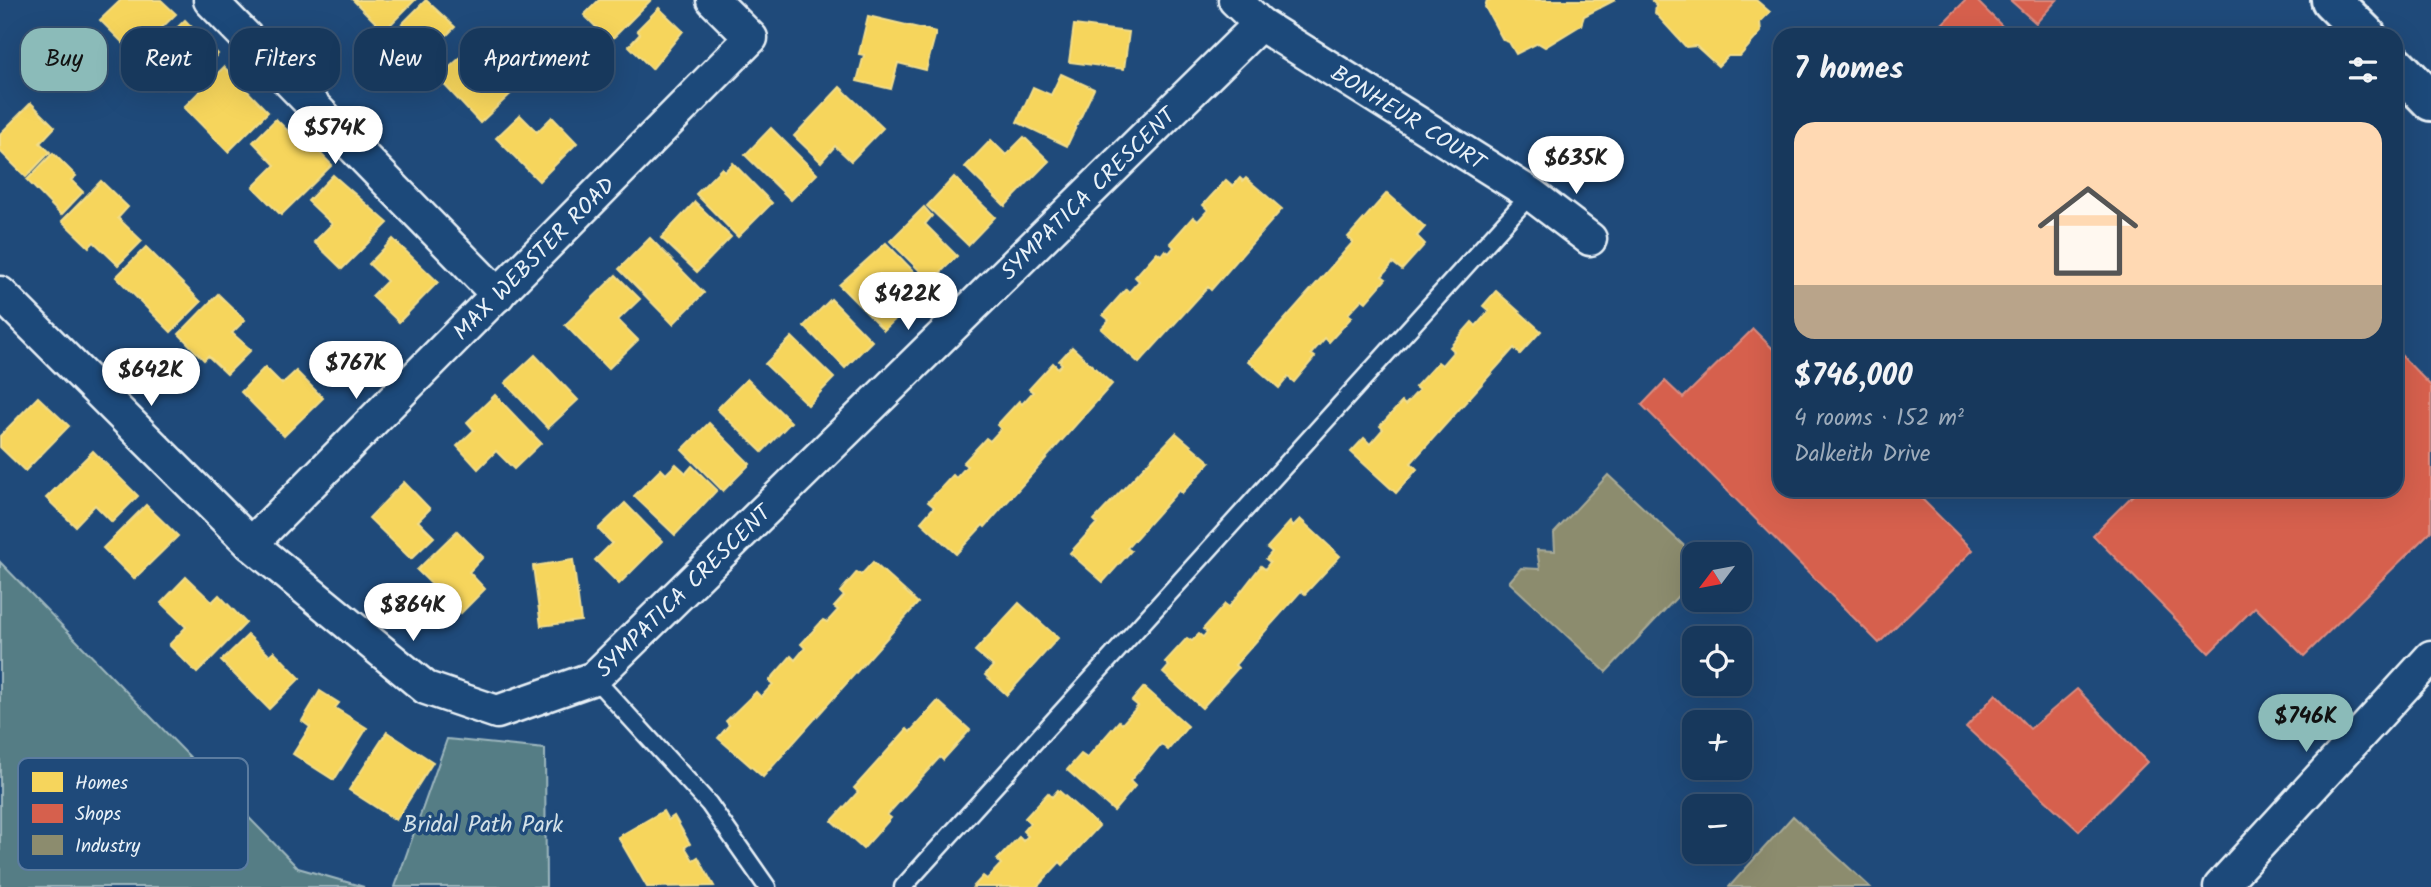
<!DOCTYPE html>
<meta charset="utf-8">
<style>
:root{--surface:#17385c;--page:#244365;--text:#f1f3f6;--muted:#9eacbb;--line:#365272;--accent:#8bbbb9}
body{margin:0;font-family:Kalam,sans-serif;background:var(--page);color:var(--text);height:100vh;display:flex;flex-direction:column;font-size:26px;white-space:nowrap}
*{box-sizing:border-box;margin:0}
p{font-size:23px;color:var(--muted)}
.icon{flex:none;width:38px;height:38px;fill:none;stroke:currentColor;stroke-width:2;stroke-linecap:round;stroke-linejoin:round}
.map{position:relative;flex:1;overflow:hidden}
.panel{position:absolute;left:1773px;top:28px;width:630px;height:469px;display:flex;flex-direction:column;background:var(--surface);border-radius:21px;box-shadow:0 7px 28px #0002,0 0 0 2px var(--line)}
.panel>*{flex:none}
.hud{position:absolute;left:21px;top:28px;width:665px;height:63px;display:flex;gap:14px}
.needle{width:46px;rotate:238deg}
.controls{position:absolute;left:1682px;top:542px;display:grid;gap:14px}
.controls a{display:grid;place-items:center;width:70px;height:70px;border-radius:14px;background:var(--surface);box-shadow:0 7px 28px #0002,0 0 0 2px var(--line);font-size:35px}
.price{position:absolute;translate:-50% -60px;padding:0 16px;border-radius:24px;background:#fff;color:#222;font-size:23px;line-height:46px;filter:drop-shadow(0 2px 4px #0008)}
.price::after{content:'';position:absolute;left:50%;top:42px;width:21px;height:16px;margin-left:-10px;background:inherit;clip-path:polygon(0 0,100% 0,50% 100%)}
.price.current{background:var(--accent);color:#111}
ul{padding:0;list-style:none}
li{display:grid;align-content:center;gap:14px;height:371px;padding:0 21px}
li span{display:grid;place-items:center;height:217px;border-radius:21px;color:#555}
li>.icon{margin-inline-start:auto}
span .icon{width:126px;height:126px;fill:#fffc;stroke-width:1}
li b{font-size:30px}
h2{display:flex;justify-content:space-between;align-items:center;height:84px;padding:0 21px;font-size:30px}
.chip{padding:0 24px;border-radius:21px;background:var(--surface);box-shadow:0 7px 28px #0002,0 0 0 2px var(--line);font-size:24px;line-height:63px}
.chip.current{background:var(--accent);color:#111}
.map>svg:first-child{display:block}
</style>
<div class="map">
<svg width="2431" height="887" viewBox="0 0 2431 887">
<rect width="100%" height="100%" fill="#1f4a7a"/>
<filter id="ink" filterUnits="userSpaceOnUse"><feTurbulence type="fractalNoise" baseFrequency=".0143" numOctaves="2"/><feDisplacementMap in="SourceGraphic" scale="14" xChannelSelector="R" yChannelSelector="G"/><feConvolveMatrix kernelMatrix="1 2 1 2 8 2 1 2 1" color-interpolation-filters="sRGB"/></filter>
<g filter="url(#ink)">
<!-- green -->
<g fill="#547d85" stroke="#9eb7be" stroke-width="2">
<polygon points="0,562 298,868 364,887 0,887"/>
<polygon points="447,739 545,749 546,887 395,887"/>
</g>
<!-- homes -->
<g fill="#f6d55c" stroke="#f2dd8b" stroke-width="2">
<polygon points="121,0 161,0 176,14 150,39 142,31 126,46 100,20"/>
<polygon points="353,0 415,0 384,31"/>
<polygon points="426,0 455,27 416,66 388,38"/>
<polygon points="599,0 651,0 610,41 584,15"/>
<polygon points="1487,0 1615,0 1584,16 1581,25 1545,47 1538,43 1516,54 1509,42 1503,40 1485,7"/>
<polygon points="1651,0 1756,0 1770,12 1760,22 1761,32 1740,56 1728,56 1718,66 1696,46 1686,47 1655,13 1656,5"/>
<polygon points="659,8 683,31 652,69 629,46 640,34 637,30"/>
<polygon points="868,16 936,32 926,70 898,63 891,89 857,81 864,55 859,54"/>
<polygon points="185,20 218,54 190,81 182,73 166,89 141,63"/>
<polygon points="1074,25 1129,32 1124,69 1069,62"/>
<polygon points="462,56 479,73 494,59 519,86 480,123 438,78"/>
<polygon points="224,67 268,112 228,152 184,107"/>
<polygon points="1061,74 1094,89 1067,146 1017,122 1033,87 1051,95"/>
<polygon points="840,87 883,128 851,161 835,146 821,162 794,136"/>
<polygon points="31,103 55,127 40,143 50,152 26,177 0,151 0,134"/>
<polygon points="520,115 537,132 552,117 577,143 539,181 496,138"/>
<polygon points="276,119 298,141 303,136 332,165 281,215 253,187 275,165 253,142"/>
<polygon points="771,128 817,174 791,200 745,155"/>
<polygon points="1024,137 1049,161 1005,206 965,167 991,140 1006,155"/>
<polygon points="53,153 76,176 71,180 83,192 61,215 27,180"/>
<polygon points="733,163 772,203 738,237 696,194 722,168 725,171"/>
<polygon points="333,175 388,223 342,269 314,242 332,224 308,201"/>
<polygon points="954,177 995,217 968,245 927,206"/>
<polygon points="1240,178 1243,181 1246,178 1282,209 1211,290 1208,287 1139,363 1101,329 1109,320 1103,315 1126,289 1129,292 1139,281 1135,277 1157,252 1161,255 1165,250 1169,253 1174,247 1170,243 1193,217 1198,221 1208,210 1203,205 1226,180 1233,186"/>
<polygon points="101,181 128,207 118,218 142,241 118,265 94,242 89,247 62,221"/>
<polygon points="1387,193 1425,227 1417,236 1425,244 1402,270 1393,263 1382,276 1386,279 1366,302 1362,299 1348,314 1352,317 1329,342 1325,338 1311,354 1315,357 1294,382 1288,377 1279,388 1248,361 1353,242 1348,237"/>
<polygon points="695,202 731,237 697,272 661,238"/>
<polygon points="924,207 932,216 925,224 957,256 931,282 890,241"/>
<polygon points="650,238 704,293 673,324 619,269"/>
<polygon points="393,239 438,282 399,322 372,296 387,281 369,264"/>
<polygon points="886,243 929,287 884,330 839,285"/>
<polygon points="146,247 201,302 171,332 116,277"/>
<polygon points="616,275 640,299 618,320 638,340 608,369 565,325"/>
<polygon points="1496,291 1541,331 1520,354 1514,348 1411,463 1417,469 1396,493 1351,452 1364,438 1370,444 1383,429 1380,426 1402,402 1405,405 1419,390 1415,387 1438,362 1442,365 1454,351 1450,347 1472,322 1476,326 1489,311 1483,306"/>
<polygon points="218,294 245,320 232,333 251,350 227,374 208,356 204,360 179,334"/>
<polygon points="831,299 872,341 845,368 804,326"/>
<polygon points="792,337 834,378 808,405 765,364"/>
<polygon points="1072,347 1112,384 985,527 983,525 956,554 921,522 934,507 928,502 953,475 956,478 967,466 963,463 986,438 990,441 1001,429 997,425 1019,401 1022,404 1033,392 1029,389 1053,363 1058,368 1062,364 1059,361"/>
<polygon points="535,355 578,400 548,428 505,383"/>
<polygon points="265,367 282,384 296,371 323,398 284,436 241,392"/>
<polygon points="747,379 791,422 762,452 717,409"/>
<polygon points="495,395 541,443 514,469 496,451 478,469 457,446 474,430 467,422"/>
<polygon points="38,397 69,426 25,471 0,447 0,436"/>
<polygon points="709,423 750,464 723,491 682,450"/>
<polygon points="1176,433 1210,462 1182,493 1179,490 1127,548 1131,551 1103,582 1070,553 1097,523 1094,520"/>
<polygon points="93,451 138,496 112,522 95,505 75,526 46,498"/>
<polygon points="676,464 686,473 692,466 717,490 675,535 634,496 661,469 666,474"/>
<polygon points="404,482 430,509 418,521 434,537 411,559 369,518"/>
<polygon points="625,503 662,541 619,584 595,560 612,543 598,529"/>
<polygon points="146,505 178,536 134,579 103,548"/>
<polygon points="1300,519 1340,556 1305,594 1301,591 1235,665 1238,668 1202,708 1163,673 1169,666 1165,662 1187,638 1192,641 1199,634 1203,637 1207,632 1203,629 1225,604 1229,607 1261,566 1265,569 1270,562 1266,559 1272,552 1267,548 1290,522 1293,526"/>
<polygon points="457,531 483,557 469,572 485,589 461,613 417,570"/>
<polygon points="573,560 581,621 541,626 533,566"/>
<polygon points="873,562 918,603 763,777 718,738 729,725 726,721 756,692 761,697 773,684 769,681 791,656 795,660 805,648 801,644 823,620 827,622 838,610 834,607 844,596 840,592 857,572 861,575"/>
<polygon points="186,577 212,602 219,595 246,623 197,673 169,645 186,627 161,603"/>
<polygon points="1019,603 1058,638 1007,695 985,675 993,666 975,651"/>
<polygon points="248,635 269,655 274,651 300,678 269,709 221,661"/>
<polygon points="1144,687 1188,726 1168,750 1161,744 1130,781 1135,786 1114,811 1067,770 1081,754 1087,758 1119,721 1122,724 1138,706 1132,701"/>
<polygon points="320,691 339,703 335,708 367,728 334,780 293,754 310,727 302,721"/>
<polygon points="938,701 970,730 943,760 940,757 887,815 891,818 863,849 832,821 858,792 854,788 907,729 910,732"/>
<polygon points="387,732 433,762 396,820 349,790"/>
<polygon points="1058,790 1099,826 1063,865 1060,862 1037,887 973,887 983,876 987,879 1001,864 997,860 1019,837 1023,841 1028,836 1023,831 1030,823 1025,818 1048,793 1052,797"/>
<polygon points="663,811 668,820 674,816 690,844 685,847 693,860 698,857 714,886 647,887 618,837"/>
</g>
<!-- shops -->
<g fill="#d6604d" stroke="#db8c80" stroke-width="2">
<polygon points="1966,0 1976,0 2010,34 1931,35"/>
<polygon points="2010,0 2057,0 2036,23"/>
<polygon points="1753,329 1780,356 1780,490 1913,490 1973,550 1879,643 1642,405 1665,381 1683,398"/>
<polygon points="2396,350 2431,386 2431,531 2304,656 2255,607 2209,653 2093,535 2138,490 2396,490"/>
<polygon points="2077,689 2147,762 2079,831 1966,727 1996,694 2030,729"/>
</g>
<!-- industry -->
<g fill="#8c8c6e" stroke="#a8aa97" stroke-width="2">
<polygon points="1608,475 1694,555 1694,579 1606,672 1509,582 1521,568 1540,569 1537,550 1555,551 1554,533"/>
<polygon points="1793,816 1870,887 1729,887"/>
</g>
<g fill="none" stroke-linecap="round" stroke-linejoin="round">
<defs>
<g id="lane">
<polyline points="594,678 709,804 767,887"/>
<polyline points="903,887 1531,194"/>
</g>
<g id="street">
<polyline points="210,0 498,295"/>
<path id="s1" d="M 1235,0 L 1260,24 L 1531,194 L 1590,239"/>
<path id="s2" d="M 0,293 L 251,544 L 426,688 L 497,712 L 594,678 L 1260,24"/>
<path id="s3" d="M 251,544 L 751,38 L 713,0"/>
<polyline points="2220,887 2431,657"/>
</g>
<g id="secondary">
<polyline points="2331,0 2366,35"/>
<polyline points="2396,65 2431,101"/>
</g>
</defs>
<!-- lane casing -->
<use href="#lane" stroke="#e8f1f8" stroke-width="21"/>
<!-- street casing -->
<use href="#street" stroke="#e8f1f8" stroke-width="37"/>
<!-- secondary casing -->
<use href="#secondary" stroke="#e8f1f8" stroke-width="44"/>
<!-- lane -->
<use href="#lane" stroke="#1f4a7a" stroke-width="16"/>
<!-- street -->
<use href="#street" stroke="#1f4a7a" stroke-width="32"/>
<!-- secondary -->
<use href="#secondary" stroke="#1f4a7a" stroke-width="38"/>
</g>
</g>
<g text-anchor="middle" stroke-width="7" stroke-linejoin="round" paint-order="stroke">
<!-- street labels -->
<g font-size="23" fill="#e8f1f8" stroke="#1f4a7a">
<text dy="8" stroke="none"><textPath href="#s1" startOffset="210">BONHEUR COURT</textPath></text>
<text dy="8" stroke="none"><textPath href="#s2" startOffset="1451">SYMPATICA CRESCENT</textPath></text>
<text dy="8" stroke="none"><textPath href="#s3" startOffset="402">MAX WEBSTER ROAD</textPath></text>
<text dy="8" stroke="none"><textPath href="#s2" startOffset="884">SYMPATICA CRESCENT</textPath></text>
</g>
<!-- park labels -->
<g font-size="23" fill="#d2e0e7" stroke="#1f4a7a">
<text x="483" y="832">Bridal Path Park</text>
</g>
</g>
<!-- legend -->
<rect x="18" y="758" width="230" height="112" rx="10" fill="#1f4a7a" stroke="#5b7ca0" stroke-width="2"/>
<rect x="32" y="772" width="31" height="20" fill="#f6d55c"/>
<rect x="32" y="804" width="31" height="19" fill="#d6604d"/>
<rect x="32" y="835" width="31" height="20" fill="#8c8c6e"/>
<g font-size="19" fill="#e8f1f8">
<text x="75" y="789">Homes</text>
<text x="75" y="820">Shops</text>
<text x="75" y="852">Industry</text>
</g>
</svg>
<div class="controls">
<a><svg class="needle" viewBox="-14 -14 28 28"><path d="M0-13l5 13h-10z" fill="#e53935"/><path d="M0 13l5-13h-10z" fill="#9eacbb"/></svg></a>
<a><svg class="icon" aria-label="locate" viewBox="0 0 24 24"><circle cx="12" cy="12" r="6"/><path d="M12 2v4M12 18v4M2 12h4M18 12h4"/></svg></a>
<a>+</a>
<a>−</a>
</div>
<b class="price" style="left:335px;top:166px">$574K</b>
<b class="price" style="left:1576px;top:196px">$635K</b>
<b class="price" style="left:908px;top:332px">$422K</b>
<b class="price" style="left:356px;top:401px">$767K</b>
<b class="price" style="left:151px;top:408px">$642K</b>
<b class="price" style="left:413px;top:643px">$864K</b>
<b class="price current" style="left:2306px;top:754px">$746K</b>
<div class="hud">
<a class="chip current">Buy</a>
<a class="chip">Rent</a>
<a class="chip">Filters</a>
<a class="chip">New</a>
<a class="chip">Apartment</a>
</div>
<section class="panel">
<h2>7 homes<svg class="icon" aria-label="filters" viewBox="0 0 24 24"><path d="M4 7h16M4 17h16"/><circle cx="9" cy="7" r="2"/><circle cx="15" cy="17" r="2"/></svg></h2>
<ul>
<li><span style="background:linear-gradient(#ffd9b3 75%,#b9a48a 0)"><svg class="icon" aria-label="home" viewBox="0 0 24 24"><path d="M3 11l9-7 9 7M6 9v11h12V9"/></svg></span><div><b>$746,000</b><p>4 rooms · 152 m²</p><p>Dalkeith Drive</p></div></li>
</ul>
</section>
</div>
